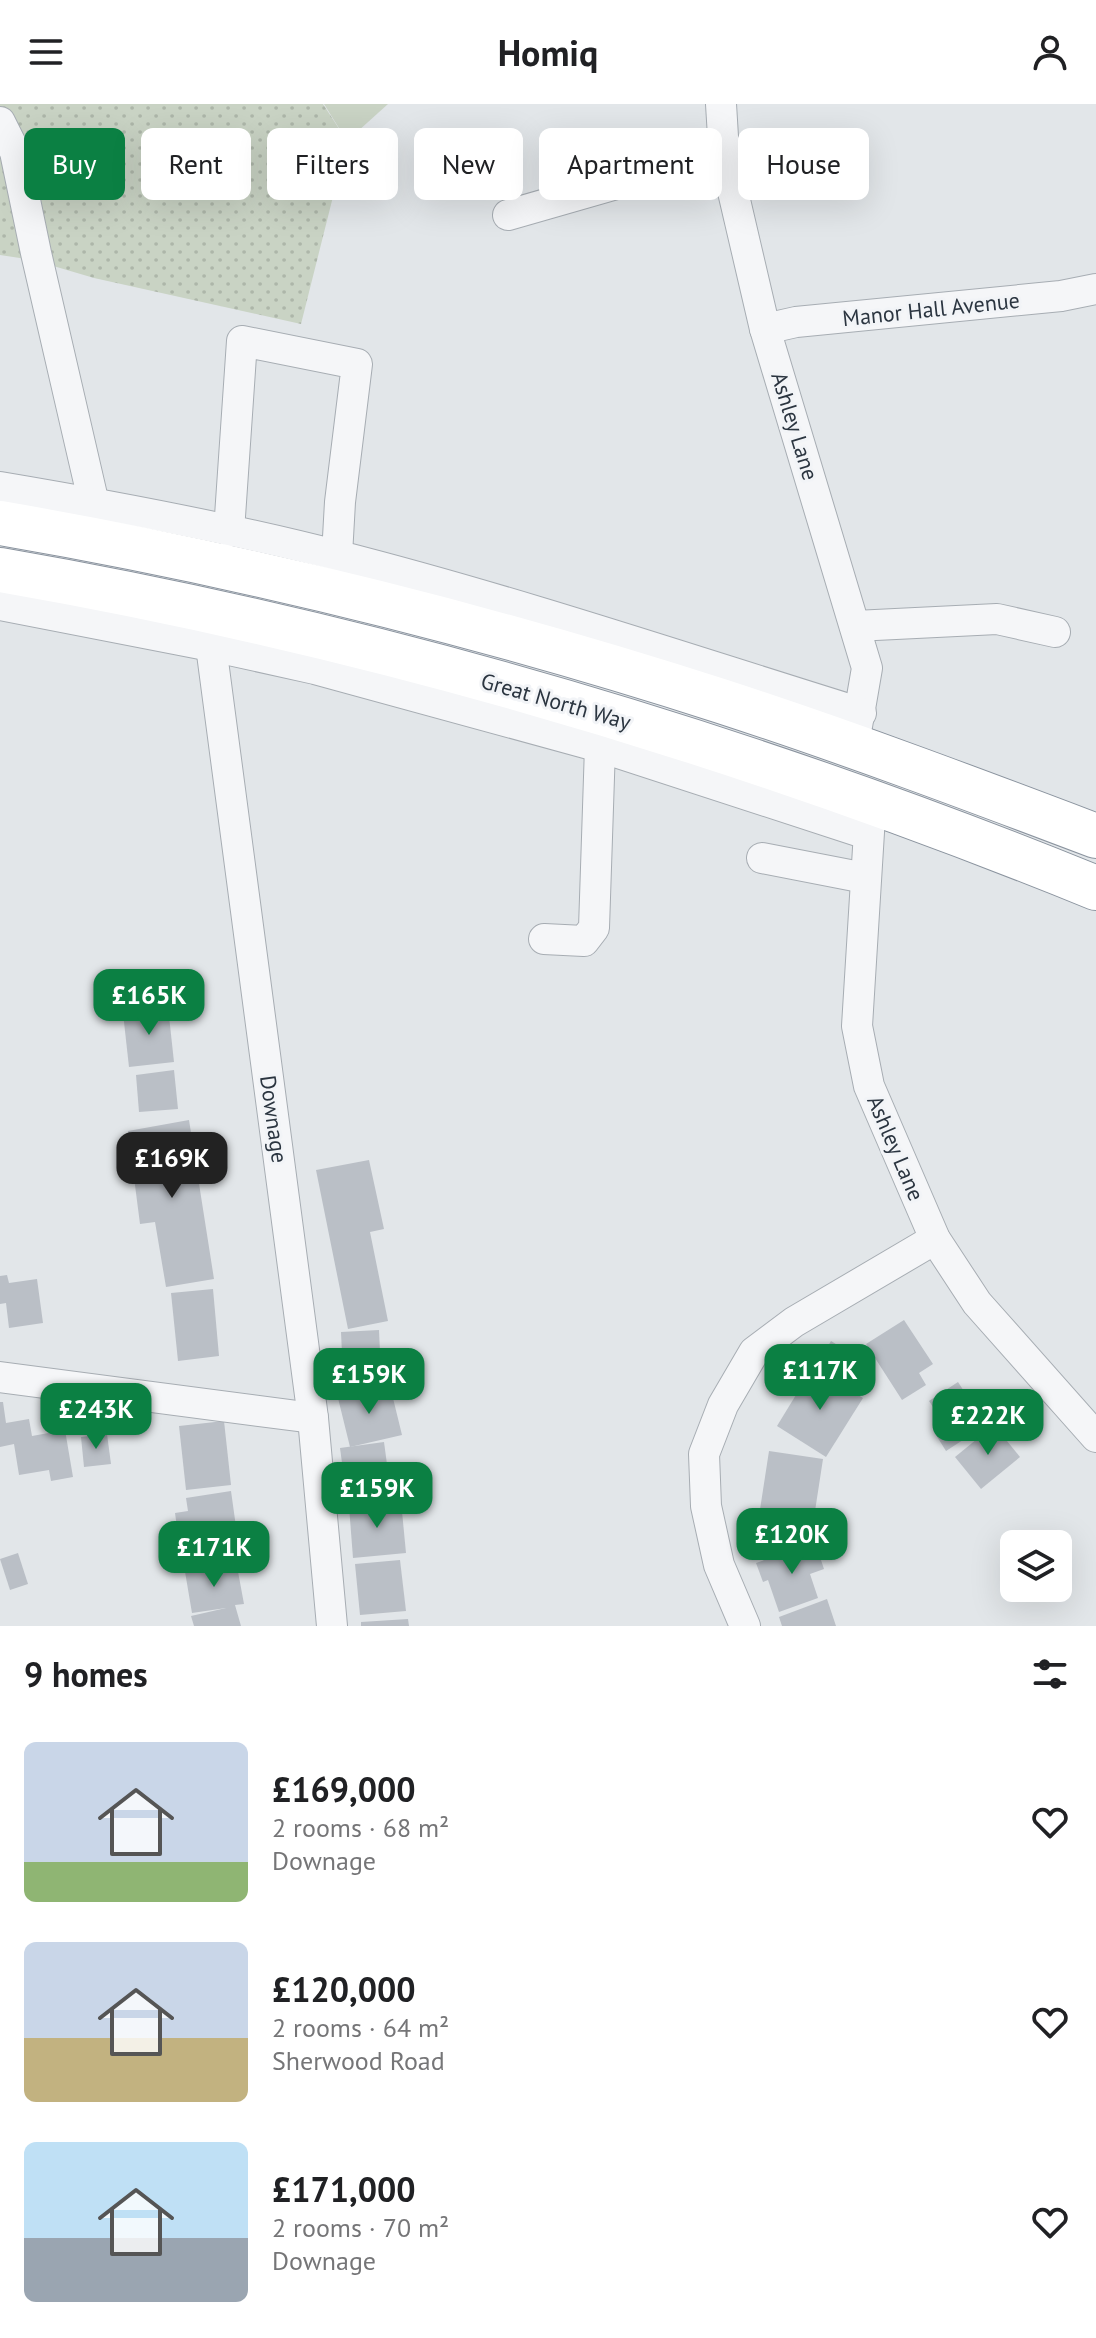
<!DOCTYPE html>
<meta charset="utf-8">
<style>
:root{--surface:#fff;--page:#f6f6f6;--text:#202124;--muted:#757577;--accent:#0b8043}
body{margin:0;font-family:"PT Sans",sans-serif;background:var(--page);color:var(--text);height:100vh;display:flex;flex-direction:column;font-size:30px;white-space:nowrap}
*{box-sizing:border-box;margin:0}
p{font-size:26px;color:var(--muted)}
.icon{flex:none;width:44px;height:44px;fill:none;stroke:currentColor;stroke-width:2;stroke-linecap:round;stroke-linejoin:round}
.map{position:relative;height:1522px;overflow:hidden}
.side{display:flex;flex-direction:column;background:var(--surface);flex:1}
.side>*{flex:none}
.guide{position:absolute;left:24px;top:24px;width:1048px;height:72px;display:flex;gap:16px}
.controls{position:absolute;left:1000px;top:1426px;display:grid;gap:16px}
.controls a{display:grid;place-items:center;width:72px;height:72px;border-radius:12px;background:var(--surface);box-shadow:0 8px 32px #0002;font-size:40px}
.price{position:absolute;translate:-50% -68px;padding:0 18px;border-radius:16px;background:var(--accent);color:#fff;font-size:26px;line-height:52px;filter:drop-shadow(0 2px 4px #0008)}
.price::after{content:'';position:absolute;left:50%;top:48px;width:24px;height:18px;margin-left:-12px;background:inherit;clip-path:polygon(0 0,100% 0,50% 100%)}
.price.active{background:#222;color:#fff}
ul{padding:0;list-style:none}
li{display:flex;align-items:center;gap:24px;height:200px;padding:0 24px}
li span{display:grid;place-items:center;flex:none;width:224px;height:160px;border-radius:12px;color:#555}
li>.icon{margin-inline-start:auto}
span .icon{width:96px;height:96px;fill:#fffc;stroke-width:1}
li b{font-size:34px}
h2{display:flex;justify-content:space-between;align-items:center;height:96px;padding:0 24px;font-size:34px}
.pill{padding:0 28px;border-radius:12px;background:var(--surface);box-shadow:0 8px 32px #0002;font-size:28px;line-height:72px}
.pill.active{background:var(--accent);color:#fff}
header{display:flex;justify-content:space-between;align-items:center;height:104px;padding:0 24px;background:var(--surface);font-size:36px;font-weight:700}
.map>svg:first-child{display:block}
</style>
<header><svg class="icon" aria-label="menu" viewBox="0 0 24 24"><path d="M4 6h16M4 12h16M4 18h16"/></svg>Homiq<svg class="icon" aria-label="person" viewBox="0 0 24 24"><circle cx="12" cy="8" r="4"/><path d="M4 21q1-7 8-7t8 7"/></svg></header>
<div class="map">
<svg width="1096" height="1522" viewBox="0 0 1096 1522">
<defs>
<pattern id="garden-dots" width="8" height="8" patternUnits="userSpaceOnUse" patternTransform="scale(2)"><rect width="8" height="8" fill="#c9d3c4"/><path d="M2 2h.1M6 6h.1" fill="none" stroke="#adb6a9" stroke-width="1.8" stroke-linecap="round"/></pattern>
</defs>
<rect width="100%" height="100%" fill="#e2e6e9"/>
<!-- grass -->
<polygon fill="#c9d3c4" points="324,0 388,0 347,37"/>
<!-- garden -->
<polygon fill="url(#garden-dots)" points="0,0 323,0 347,37 301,220 94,174 33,156 0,151"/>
<!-- building -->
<g fill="#babfc6">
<polygon points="168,903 174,958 129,963 123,909"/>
<polygon points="174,966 178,1005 139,1008 136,971"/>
<polygon points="189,1016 214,1175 166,1183 155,1118 140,1120 128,1027"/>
<polygon points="369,1056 384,1125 370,1128 388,1217 348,1225 316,1066"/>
<polygon points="7,1171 9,1179 37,1175 43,1219 9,1224 6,1199 0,1200 0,1172"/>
<polygon points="213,1185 219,1252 178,1257 171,1189"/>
<polygon points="904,1216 933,1260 919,1269 926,1281 902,1296 866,1240"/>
<polygon points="379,1226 381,1270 343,1272 341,1228"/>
<polygon points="831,1237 855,1252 852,1257 874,1270 864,1287 818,1259"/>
<polygon points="813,1263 863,1294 826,1353 777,1322"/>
<polygon points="958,1278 986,1321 946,1347 936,1331 947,1324 929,1297"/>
<polygon points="377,1280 380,1293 392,1290 402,1331 350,1343 337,1290"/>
<polygon points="0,1298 3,1298 6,1319 29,1315 32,1332 65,1326 73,1373 51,1377 49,1366 19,1371 14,1340 0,1343"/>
<polygon points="224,1317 231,1381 186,1386 179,1322"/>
<polygon points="994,1321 1020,1353 981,1385 955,1353"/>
<polygon points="107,1330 111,1360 84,1363 81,1333"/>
<polygon points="384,1338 391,1390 347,1396 340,1344"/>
<polygon points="769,1347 823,1355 811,1433 757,1425"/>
<polygon points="231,1387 238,1437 180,1445 175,1409 188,1407 186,1394"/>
<polygon points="401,1397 406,1449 353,1454 349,1402"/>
<polygon points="815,1438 824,1465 810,1470 818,1494 779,1508 768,1476 763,1478 756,1459"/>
<polygon points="234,1446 244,1500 235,1501 241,1522 194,1522 191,1512 226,1504 192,1509 183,1456"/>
<polygon points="18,1449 28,1480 10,1486 0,1455"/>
<polygon points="400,1456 406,1507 360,1511 355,1460"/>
<polygon points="827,1495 836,1522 782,1522 779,1513"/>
<polygon points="408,1515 409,1522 361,1522 361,1518"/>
</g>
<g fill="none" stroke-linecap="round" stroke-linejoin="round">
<defs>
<g id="minor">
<polyline points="721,0 724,49 765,225 867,564 856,628"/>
<polyline points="0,18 15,48 36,149 94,400"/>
<polyline points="508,111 724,49"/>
<polyline points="765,225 796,218 1061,192 1096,185"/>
<path d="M 0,383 C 113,402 227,423 339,452 C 515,497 687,555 861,609"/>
<polyline points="229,427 242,237 357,260 340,398 337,451"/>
<polyline points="0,501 211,542 315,565 600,643 867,730"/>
<polyline points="211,508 211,542 313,1314 332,1522"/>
<polyline points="855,522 997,515 1055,528"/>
<polyline points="870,712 857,922 869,982 935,1135 977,1199 1096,1333"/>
<polyline points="762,754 865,774"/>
<polyline points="544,835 584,837 594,824 600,643"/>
<polyline points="0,1273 313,1314"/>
<polyline points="745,1522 719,1461 706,1402 704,1350 723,1301 754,1248 794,1218 935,1135"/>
</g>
<g id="highway">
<path d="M 0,419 C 244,461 485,521 721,597 C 847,638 972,685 1096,732"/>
<path d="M 0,466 C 375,531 744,641 1096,784"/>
</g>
</defs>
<!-- minor casing -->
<use href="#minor" stroke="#a7adb3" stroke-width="32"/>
<!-- highway casing -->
<use href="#highway" stroke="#8b949f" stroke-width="46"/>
<!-- minor -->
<use href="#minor" stroke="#f5f6f8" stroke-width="30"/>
<!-- highway -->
<use href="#highway" stroke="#fff" stroke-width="44"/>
</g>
<g text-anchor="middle" stroke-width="6" stroke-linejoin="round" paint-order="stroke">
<!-- street labels -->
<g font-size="22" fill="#2b3540" stroke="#f2f4f7">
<text transform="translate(931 205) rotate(-6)" y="8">Manor Hall Avenue</text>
<text transform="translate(795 322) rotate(73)" y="8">Ashley Lane</text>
<text transform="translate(556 597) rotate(16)" y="8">Great North Way</text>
<text transform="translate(274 1015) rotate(82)" y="8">Downage</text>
<text transform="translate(896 1044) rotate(67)" y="8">Ashley Lane</text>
</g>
</g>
</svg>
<div class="controls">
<a><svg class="icon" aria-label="layers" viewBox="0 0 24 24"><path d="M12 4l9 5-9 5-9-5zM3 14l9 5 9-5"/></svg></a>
</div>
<b class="price" style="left:149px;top:933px">£165K</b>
<b class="price active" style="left:172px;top:1096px">£169K</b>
<b class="price" style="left:820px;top:1308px">£117K</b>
<b class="price" style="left:369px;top:1312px">£159K</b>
<b class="price" style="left:96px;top:1347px">£243K</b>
<b class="price" style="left:988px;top:1353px">£222K</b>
<b class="price" style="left:377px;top:1426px">£159K</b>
<b class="price" style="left:792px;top:1472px">£120K</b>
<b class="price" style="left:214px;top:1485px">£171K</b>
<div class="guide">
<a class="pill active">Buy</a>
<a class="pill">Rent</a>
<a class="pill">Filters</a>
<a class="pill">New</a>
<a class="pill">Apartment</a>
<a class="pill">House</a>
</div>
</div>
<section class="side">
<h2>9 homes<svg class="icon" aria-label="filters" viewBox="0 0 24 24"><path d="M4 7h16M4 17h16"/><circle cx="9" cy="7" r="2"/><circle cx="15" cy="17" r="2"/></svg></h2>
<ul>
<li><span style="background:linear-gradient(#c9d6e8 75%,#8fb573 0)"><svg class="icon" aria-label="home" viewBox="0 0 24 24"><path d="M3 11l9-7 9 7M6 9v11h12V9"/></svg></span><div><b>£169,000</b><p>2 rooms · 68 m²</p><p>Downage</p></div><svg class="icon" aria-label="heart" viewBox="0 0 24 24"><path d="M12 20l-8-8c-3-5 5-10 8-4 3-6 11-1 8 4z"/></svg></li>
<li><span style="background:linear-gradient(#c9d6e8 60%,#c2b280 0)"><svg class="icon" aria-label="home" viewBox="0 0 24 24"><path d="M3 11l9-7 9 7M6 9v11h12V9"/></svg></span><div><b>£120,000</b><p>2 rooms · 64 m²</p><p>Sherwood Road</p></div><svg class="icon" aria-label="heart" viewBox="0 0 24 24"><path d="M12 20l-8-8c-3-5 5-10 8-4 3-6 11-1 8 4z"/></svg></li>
<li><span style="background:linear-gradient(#bfe0f5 60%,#9aa5b1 0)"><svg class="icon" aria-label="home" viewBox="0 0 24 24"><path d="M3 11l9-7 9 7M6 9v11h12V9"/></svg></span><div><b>£171,000</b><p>2 rooms · 70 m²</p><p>Downage</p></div><svg class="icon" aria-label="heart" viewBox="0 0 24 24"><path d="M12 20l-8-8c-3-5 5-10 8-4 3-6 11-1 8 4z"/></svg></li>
</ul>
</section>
